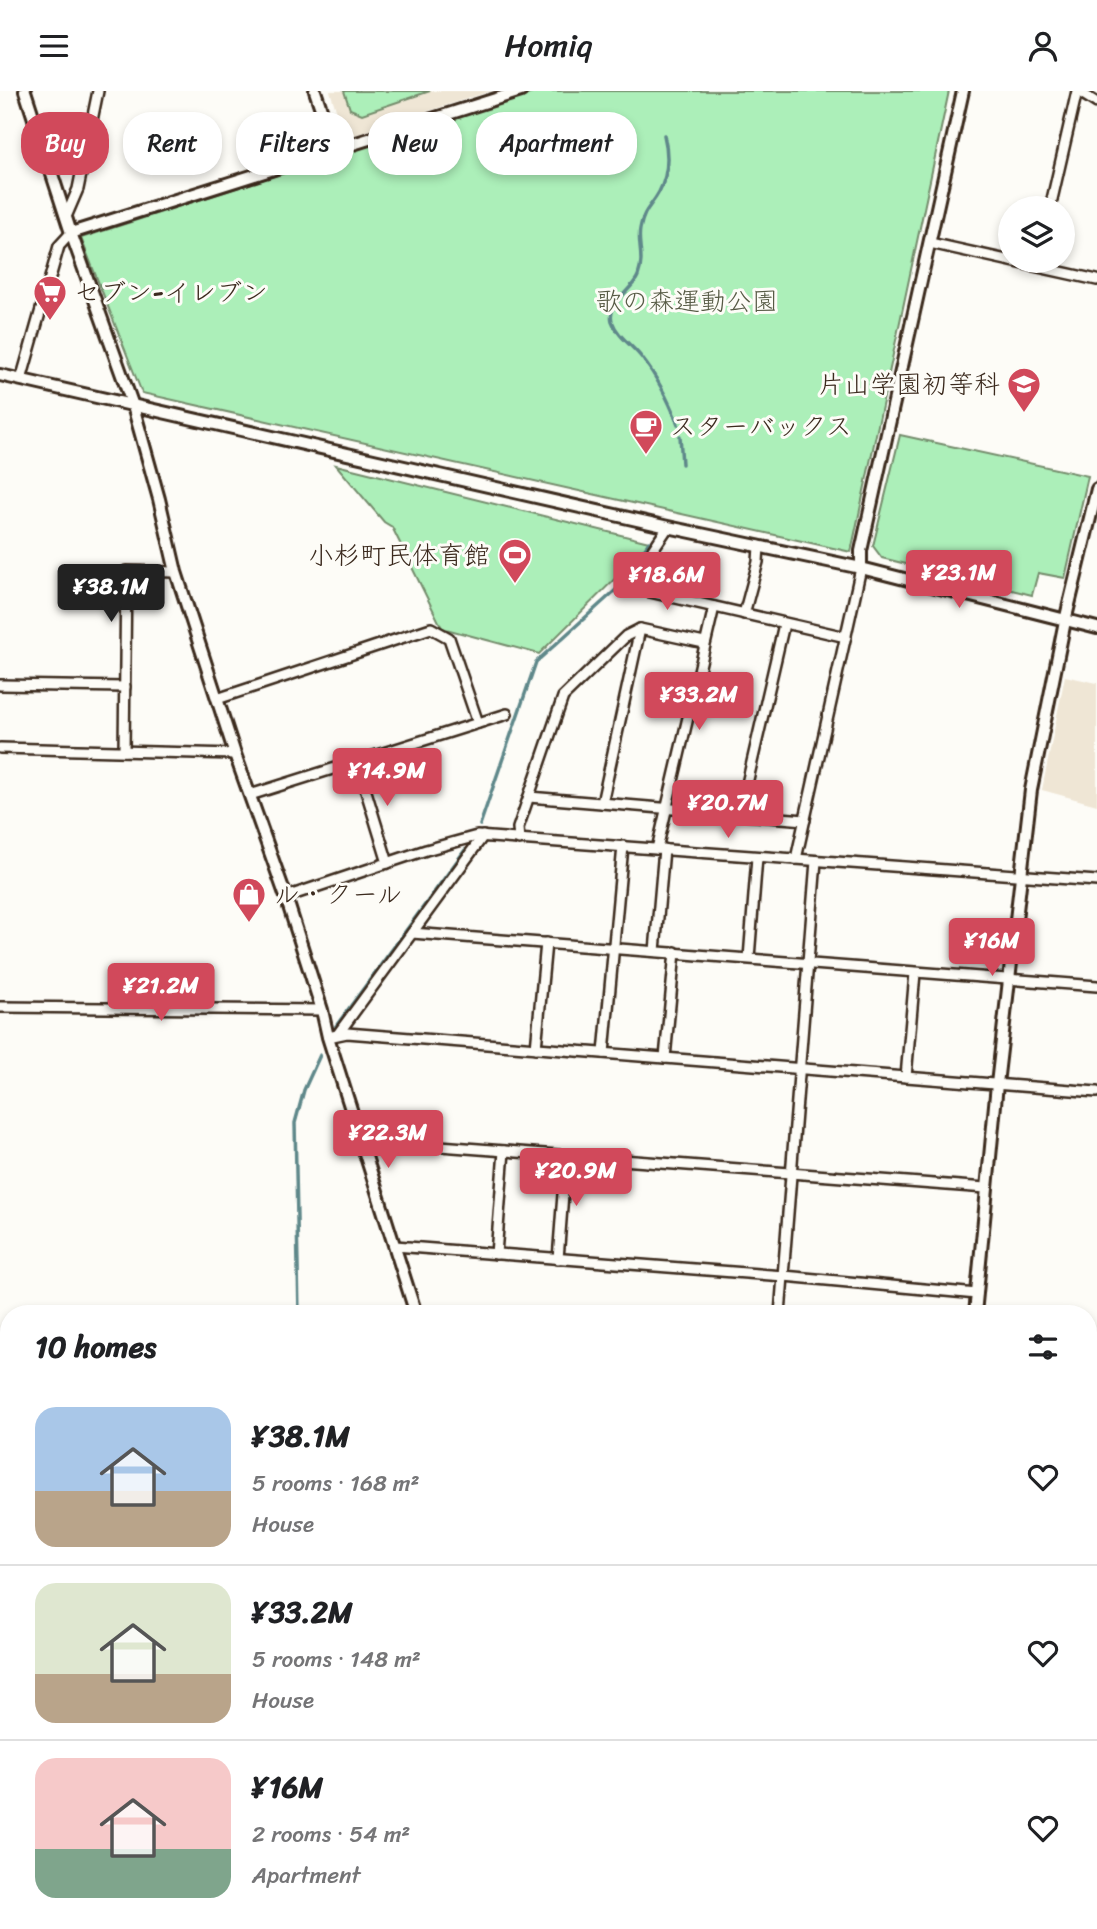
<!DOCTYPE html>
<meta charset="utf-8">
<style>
:root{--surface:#fff;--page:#f2f2f2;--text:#202124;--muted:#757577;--line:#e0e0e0;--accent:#d1495b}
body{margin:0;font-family:Sriracha,"Klee One",sans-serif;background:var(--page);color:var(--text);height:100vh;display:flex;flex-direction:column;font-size:26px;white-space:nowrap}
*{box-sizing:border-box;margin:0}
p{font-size:23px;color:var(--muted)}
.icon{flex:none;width:38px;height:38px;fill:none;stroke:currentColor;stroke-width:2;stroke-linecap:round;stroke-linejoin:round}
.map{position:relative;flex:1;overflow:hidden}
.sheet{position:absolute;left:0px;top:1214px;width:1097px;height:625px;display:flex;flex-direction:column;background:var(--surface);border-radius:28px 28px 0 0;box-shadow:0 4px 10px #0003}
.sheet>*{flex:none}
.guide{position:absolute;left:21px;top:21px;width:700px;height:63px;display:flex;gap:14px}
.fabs{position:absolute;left:998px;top:105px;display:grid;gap:14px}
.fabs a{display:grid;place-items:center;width:77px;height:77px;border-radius:50%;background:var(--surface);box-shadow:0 4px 10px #0003;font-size:35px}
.price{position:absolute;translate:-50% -60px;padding:0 16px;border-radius:7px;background:var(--accent);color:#fff;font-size:23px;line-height:46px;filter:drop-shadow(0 2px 4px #0008)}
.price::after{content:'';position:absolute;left:50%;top:42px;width:21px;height:16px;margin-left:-10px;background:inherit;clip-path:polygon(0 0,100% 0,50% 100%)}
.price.active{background:#222;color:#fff}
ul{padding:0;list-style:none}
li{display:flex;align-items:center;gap:21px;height:175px;padding:0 35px}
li+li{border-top:2px solid var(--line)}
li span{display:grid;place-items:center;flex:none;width:196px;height:140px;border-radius:21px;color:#555}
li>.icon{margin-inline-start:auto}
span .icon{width:84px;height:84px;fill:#fffc;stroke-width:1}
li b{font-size:30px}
h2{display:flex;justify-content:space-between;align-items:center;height:84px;padding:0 35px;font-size:30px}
.chip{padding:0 24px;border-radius:28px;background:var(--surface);box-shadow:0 4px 10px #0003;font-size:24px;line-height:63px}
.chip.active{background:var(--accent);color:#fff}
header{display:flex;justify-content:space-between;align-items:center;height:91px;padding:0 35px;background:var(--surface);font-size:32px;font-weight:600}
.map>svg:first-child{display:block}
</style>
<header><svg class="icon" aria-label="menu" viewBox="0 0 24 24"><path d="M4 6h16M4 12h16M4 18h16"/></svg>Homiq<svg class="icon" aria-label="person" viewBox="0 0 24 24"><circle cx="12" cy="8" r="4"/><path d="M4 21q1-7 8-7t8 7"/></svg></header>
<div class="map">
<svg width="1097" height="1838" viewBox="0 0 1097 1838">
<rect width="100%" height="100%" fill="#fdfcf7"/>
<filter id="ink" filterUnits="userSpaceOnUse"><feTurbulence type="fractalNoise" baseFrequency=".0143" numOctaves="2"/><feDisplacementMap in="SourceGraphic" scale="14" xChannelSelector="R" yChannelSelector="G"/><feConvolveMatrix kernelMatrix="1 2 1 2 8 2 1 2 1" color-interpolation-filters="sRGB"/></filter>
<g filter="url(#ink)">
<!-- built -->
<g fill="#efe6d5">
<polygon points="330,0 491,0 345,47"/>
<polygon points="1065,585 1097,592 1097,714 1042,699"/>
<polygon points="9,1827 9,1830 76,1831 76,1838 0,1838 0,1828"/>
</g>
<!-- green -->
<g fill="#acefb9" stroke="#748c6c" stroke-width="2">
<polygon points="344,0 430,0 362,23 350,18"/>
<polygon points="539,0 949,0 851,461 142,302 81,147"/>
<polygon points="900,344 1088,385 1065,487 1038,482 1032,504 882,467 873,455"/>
<polygon points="336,374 649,451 652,451 539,563 442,537 392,436 384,431"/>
</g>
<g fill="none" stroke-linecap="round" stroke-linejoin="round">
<!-- stream -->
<g stroke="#5f888a" stroke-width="3.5">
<path d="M 664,44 C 669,64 669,82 659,101 C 651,116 644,117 640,138 C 637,153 645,166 638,185 C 632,200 607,211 612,230 C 617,245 633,255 642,267 C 657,286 669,310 678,333"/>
<polyline points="680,345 682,373"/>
<polyline points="480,734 536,571 618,497 649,451"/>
<polyline points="336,935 465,759"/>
<polyline points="299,1223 295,1032 304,999 320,964"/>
<polyline points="291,1830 292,1838"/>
</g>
<defs>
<g id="minor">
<polyline points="1078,0 1097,12"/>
<polyline points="1050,117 1077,0"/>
<polyline points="66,126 78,98 98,0"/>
<polyline points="930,152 1097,189"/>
<polyline points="21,289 59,155 71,142"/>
<polyline points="668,436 628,496 846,546"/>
<polyline points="744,523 758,471 759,455"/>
<polyline points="0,594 125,596"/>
<polyline points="217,608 431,537 449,547 478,632"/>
<polyline points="0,657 235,663"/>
<polyline points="124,660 126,480 176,481"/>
<polyline points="357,671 388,772"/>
<polyline points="250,704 507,623"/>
<polyline points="529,706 805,729"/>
<polyline points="602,712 640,538"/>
<polyline points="740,723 784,533"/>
<polyline points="519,749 518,737 563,606 626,545 640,538 704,552"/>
<polyline points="657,758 714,516"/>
<polyline points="796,768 861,477"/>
<polyline points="286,806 426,759 477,745 1097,790"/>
<polyline points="412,842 1097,895"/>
<polyline points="655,860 664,758"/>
<polyline points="749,867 757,766"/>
<polyline points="0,916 322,919"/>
<polyline points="338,943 483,745"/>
<polyline points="328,946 347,942 1097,1001"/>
<polyline points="536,957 546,852"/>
<polyline points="604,962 623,755"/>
<polyline points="665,967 675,861"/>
<polyline points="906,986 915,882"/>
<polyline points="362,1049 986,1097"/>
<polyline points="395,1155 784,1185 977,1203"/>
<polyline points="496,1163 504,1060"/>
<polyline points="558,1168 566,1064"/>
<polyline points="780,1223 816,770"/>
<polyline points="1088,1437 1097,1438"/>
<polyline points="1088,1490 1097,1491"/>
<polyline points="1088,1571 1097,1571"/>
<polyline points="1088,1690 1097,1690"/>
<polyline points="0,1696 9,1697"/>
<polyline points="208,1830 209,1838"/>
<polyline points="282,1830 283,1838"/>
<polyline points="613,1830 615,1838"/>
<polyline points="763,1830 763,1838"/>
<polyline points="831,1830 831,1838"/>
<polyline points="894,1830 895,1838"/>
<polyline points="1003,1830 1003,1838"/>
<polyline points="393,1838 393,1830"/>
</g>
<g id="tertiary">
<polyline points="25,0 71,142 133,315 159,408 176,481 235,663 286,806 322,919 328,946 416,1223"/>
<polyline points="315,0 335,59"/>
<polyline points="71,142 521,0"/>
<polyline points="0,284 668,436 861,477 1097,537"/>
<polyline points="861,477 861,460 963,0"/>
<polyline points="975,1223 997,993 1031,699 1065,530 1097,398"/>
<polyline points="0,1371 9,1371"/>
</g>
<polyline id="secondary" points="485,1838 487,1830"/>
<g id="primary">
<polyline points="1088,1773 1097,1773"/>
<polyline points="0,1811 9,1810"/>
</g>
</defs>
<!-- minor casing -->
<use href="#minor" stroke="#3b2a1e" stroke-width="14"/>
<!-- tertiary casing -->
<use href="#tertiary" stroke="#3b2a1e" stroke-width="16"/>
<!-- secondary casing -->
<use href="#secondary" stroke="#3b2a1e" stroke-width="18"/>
<!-- primary casing -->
<use href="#primary" stroke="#3b2a1e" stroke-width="19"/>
<!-- minor -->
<use href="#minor" stroke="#fdfcf7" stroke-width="9"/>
<!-- tertiary -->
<use href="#tertiary" stroke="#fdfcf7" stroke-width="10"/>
<!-- secondary -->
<use href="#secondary" stroke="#fdfcf7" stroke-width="12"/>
<!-- primary -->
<use href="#primary" stroke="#faddab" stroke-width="14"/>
<!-- rail -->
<g stroke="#3b2a1e" stroke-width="3.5">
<polyline points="0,1621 9,1621"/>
<polyline points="1088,1624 1097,1624"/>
</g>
</g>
</g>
<!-- icons -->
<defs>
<symbol id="supermarket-pin" viewBox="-11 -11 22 30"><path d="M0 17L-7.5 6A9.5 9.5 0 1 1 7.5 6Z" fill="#d1495b" stroke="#fdfcf7"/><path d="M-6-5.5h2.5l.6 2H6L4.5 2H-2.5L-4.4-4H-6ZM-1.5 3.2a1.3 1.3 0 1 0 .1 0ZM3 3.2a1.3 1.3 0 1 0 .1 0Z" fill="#fff"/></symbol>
<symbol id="school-pin" viewBox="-11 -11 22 30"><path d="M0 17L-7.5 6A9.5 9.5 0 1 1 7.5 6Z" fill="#d1495b" stroke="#fdfcf7"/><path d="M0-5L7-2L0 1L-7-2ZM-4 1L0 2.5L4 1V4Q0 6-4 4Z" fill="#fff"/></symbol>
<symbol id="cafe-pin" viewBox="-11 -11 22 30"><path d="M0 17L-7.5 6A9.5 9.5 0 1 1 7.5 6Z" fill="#d1495b" stroke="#fdfcf7"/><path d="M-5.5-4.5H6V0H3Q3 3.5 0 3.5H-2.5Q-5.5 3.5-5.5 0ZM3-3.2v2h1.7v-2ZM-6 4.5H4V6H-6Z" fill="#fff"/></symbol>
<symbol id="stadium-pin" viewBox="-11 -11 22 30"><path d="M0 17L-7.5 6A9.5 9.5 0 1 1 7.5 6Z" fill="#d1495b" stroke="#fdfcf7"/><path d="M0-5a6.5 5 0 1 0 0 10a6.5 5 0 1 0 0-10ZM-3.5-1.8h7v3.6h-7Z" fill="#fff"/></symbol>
<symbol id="shop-pin" viewBox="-11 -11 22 30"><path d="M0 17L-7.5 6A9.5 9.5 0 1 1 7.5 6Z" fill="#d1495b" stroke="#fdfcf7"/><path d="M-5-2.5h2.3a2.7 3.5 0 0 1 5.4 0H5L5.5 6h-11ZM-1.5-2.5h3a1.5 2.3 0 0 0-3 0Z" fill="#fff"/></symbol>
</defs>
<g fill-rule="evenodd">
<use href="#supermarket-pin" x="31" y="182" width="38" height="52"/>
<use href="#school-pin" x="1005" y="274" width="38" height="52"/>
<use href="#cafe-pin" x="627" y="316" width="38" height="52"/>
<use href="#stadium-pin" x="496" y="445" width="38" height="52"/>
<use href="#shop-pin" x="230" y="784" width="38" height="52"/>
</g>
<g text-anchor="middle" stroke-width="6" stroke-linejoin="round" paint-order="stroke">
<!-- poi labels -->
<g font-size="26" fill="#3b2a1e" stroke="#fdfcf7" text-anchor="start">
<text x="74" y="210">セブン-イレブン</text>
<text x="1000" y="302" text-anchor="end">片山学園初等科</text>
<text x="670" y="344">スターバックス</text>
<text x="490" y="473" text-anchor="end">小杉町民体育館</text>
<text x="274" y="812">ル・クール</text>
</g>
<!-- park labels -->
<g font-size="26" fill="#575b45" stroke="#fdfcf7">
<text x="687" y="219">歌の森運動公園</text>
</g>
</g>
</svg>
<div class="fabs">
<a><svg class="icon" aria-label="layers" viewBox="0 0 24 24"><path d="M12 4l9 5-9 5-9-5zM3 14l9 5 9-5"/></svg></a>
</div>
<b class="price" style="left:959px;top:519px">¥23.1M</b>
<b class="price" style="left:667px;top:521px">¥18.6M</b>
<b class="price active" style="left:111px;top:533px">¥38.1M</b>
<b class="price" style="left:699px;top:641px">¥33.2M</b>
<b class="price" style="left:387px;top:717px">¥14.9M</b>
<b class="price" style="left:728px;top:749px">¥20.7M</b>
<b class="price" style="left:992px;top:887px">¥16M</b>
<b class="price" style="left:161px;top:932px">¥21.2M</b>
<b class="price" style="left:388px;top:1079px">¥22.3M</b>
<b class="price" style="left:576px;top:1117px">¥20.9M</b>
<div class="guide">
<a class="chip active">Buy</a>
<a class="chip">Rent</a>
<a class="chip">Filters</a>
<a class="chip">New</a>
<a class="chip">Apartment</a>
</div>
<section class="sheet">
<h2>10 homes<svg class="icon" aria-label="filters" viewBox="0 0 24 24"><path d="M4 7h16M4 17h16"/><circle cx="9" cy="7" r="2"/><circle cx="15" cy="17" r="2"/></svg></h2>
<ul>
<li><span style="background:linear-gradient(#a9c7e8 60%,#b9a48a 0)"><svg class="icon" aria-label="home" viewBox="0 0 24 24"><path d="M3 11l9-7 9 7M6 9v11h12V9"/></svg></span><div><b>¥38.1M</b><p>5 rooms · 168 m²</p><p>House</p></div><svg class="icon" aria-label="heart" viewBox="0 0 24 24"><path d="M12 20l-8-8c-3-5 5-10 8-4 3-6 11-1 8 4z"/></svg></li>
<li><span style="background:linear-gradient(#dfe7d0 65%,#b9a48a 0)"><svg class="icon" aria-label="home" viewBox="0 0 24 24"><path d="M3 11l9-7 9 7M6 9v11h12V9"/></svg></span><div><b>¥33.2M</b><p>5 rooms · 148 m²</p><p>House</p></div><svg class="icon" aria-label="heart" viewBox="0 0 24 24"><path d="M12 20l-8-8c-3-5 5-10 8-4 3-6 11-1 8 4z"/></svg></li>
<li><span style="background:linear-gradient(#f6c9c9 65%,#7fa58c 0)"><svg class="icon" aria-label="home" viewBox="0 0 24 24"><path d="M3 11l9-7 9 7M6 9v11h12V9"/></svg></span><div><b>¥16M</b><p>2 rooms · 54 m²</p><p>Apartment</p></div><svg class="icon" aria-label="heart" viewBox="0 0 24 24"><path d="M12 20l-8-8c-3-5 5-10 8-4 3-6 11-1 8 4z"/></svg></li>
</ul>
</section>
</div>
